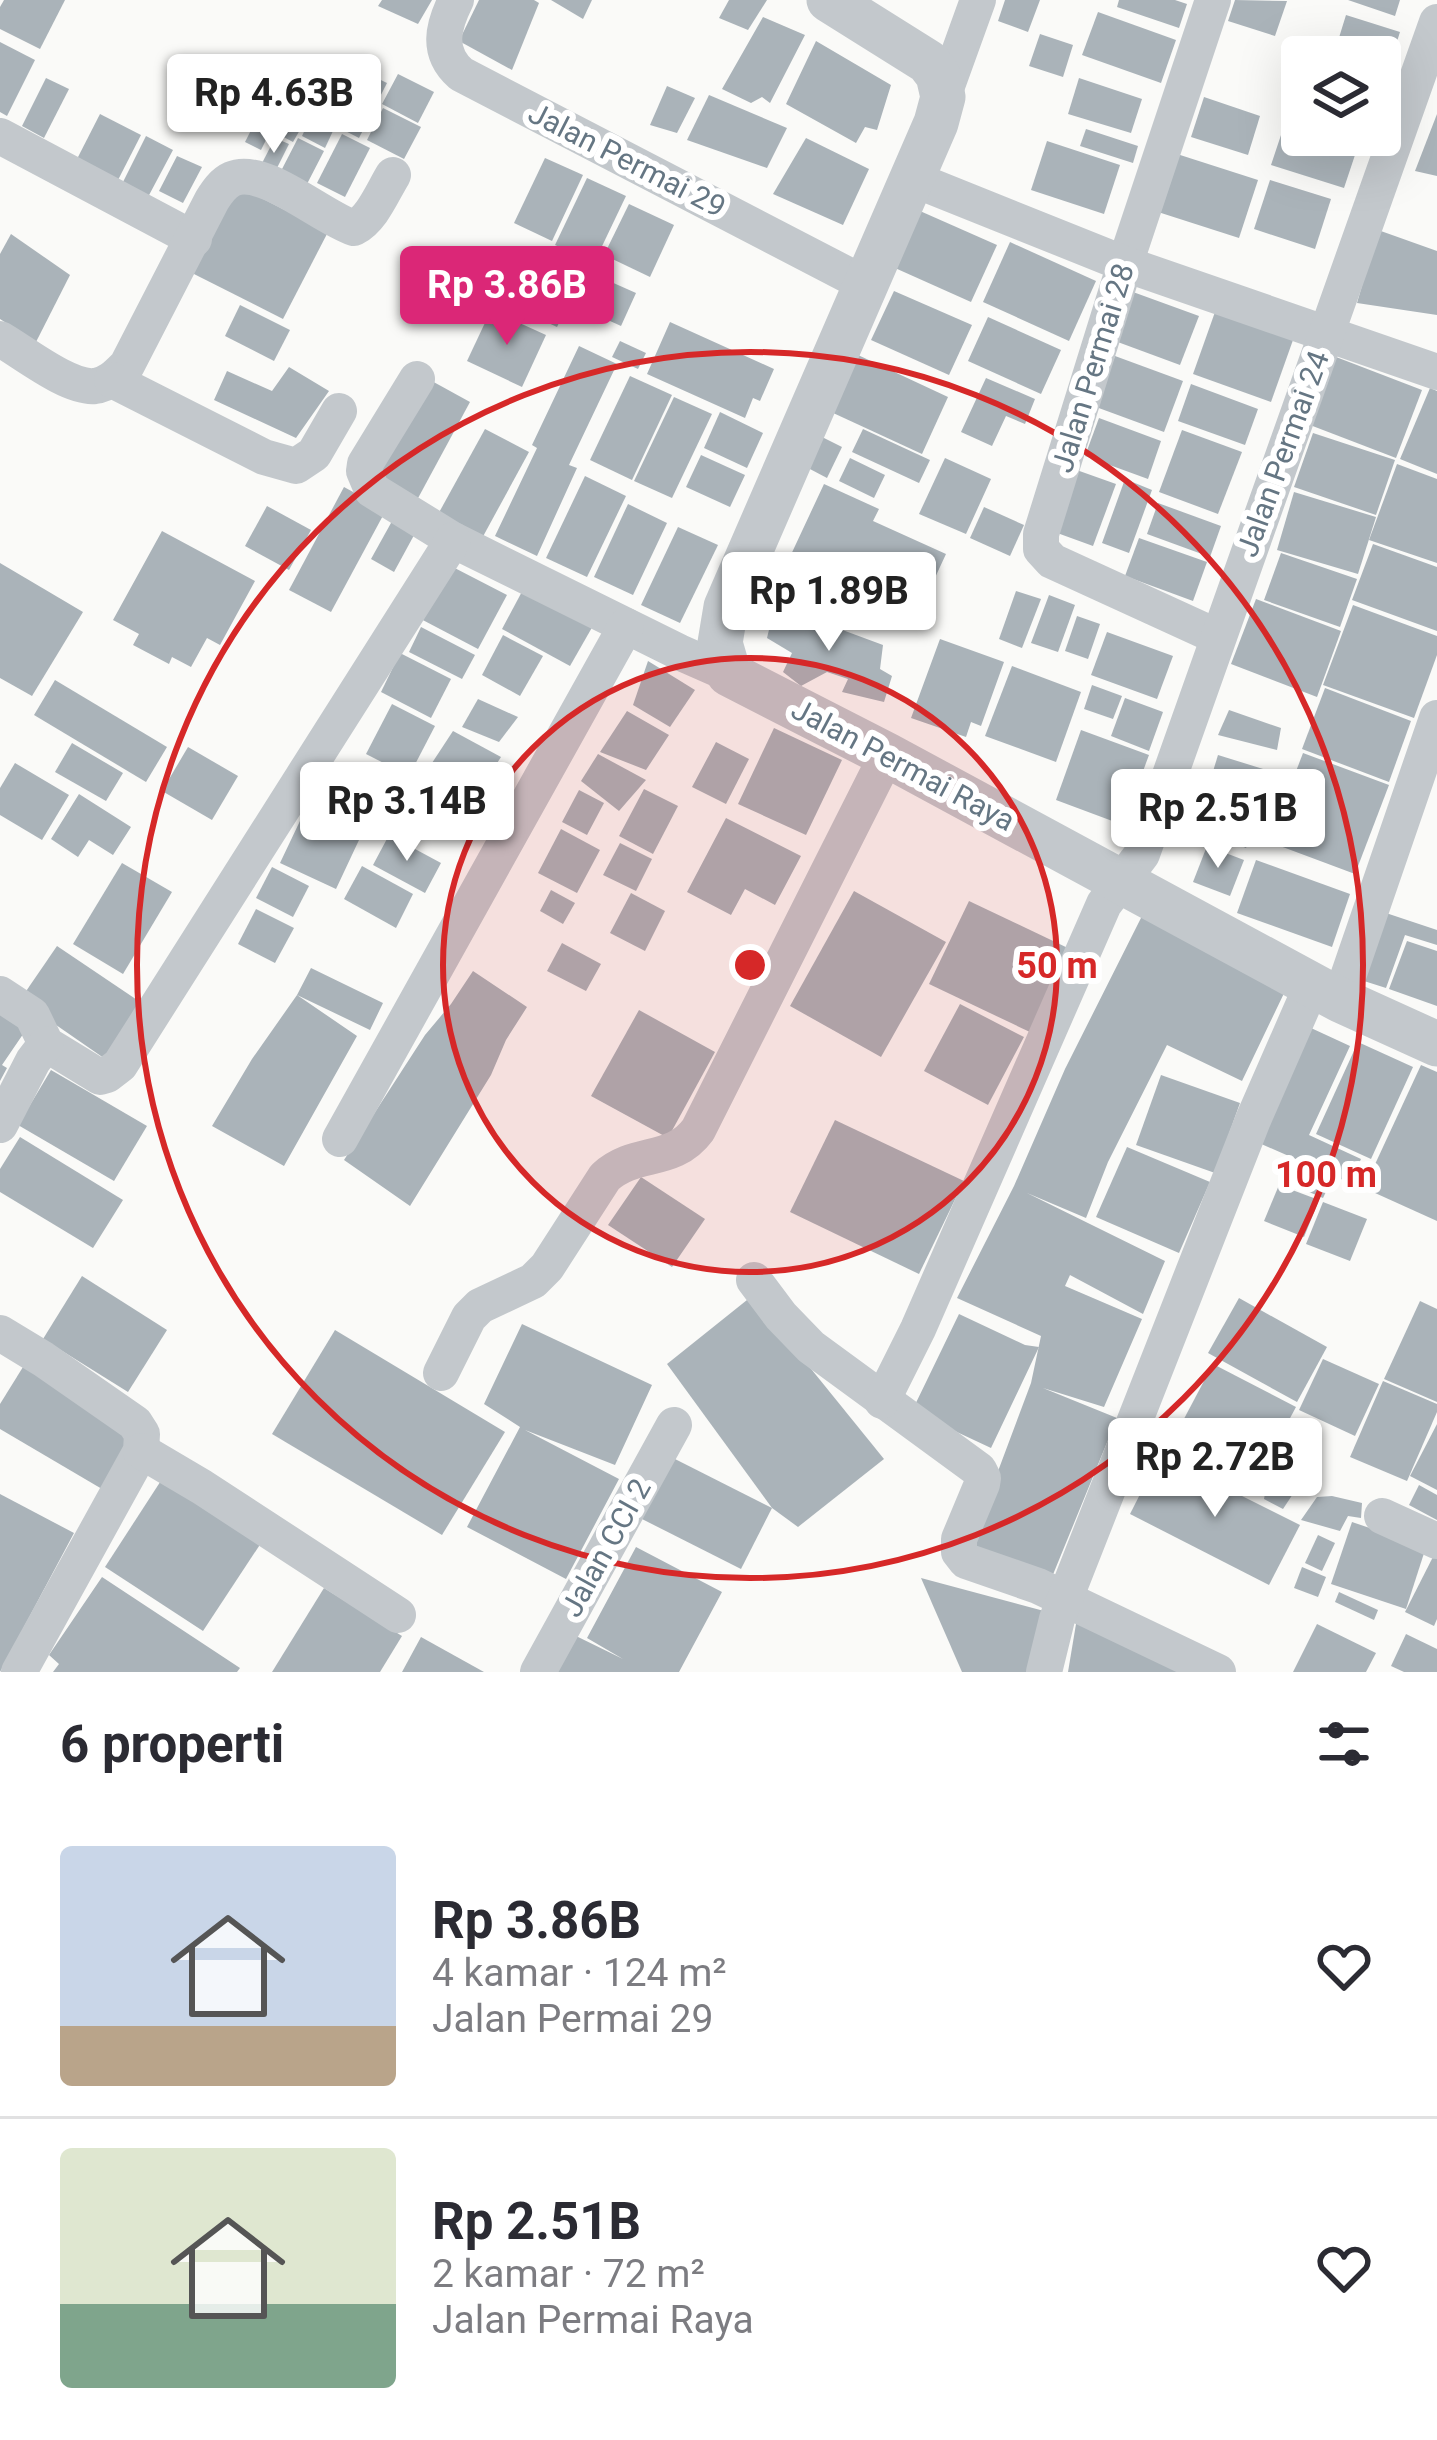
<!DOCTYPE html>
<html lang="id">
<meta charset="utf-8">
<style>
:root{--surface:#fff;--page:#f2f2f3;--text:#2b2b33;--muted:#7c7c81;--line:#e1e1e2;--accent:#db2777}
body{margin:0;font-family:Roboto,sans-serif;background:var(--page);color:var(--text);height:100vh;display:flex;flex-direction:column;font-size:45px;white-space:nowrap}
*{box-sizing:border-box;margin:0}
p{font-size:39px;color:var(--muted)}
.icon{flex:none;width:66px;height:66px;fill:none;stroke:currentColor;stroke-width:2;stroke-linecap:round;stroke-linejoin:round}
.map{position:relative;height:1672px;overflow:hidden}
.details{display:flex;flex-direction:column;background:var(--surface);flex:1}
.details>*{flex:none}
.fabs{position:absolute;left:1281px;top:36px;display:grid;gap:24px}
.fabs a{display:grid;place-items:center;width:120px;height:120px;border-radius:12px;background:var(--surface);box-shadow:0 12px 48px #0002;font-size:60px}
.price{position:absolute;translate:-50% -102px;padding:0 27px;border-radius:12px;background:#fff;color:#222;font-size:39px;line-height:78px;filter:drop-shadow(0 3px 6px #0008)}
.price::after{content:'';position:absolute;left:50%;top:72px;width:36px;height:27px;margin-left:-18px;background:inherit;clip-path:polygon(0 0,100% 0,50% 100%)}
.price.current{background:var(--accent);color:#fff}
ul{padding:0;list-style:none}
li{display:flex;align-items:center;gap:36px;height:300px;padding:0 60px}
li+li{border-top:3px solid var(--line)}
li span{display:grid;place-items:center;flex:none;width:336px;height:240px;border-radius:12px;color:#555}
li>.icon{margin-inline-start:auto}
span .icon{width:144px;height:144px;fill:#fffc;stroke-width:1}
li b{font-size:51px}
h2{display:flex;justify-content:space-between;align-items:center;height:144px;padding:0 60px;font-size:51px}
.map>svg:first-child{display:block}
</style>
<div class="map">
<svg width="1437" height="1672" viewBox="0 0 1437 1672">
<rect width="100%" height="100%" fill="#fafaf8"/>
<!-- building -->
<g fill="#aab3b9">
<polygon points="4,0 65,0 40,49 0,29 0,7"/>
<polygon points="382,0 432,0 418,24 378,6"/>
<polygon points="479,0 534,0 539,3 512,70 459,41"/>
<polygon points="551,0 592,0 583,19"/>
<polygon points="729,0 767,0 748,30 719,18"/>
<polygon points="1005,0 1040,0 1028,32 998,21"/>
<polygon points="1119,0 1175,0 1187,4 1179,28 1117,7"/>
<polygon points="1235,0 1287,1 1275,36 1228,21"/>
<polygon points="1348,0 1400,0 1395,16"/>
<polygon points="1098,12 1176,40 1161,83 1082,55"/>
<polygon points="1346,15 1400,32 1386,76 1380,74 1380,57 1333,57"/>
<polygon points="763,17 805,35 770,103 762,97 751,103 722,89"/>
<polygon points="1040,34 1073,45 1063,77 1029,66"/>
<polygon points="816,41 891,85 877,130 865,127 856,143 786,104"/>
<polygon points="0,42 35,60 7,116 0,112"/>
<polygon points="348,64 387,83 359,138 320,118"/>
<polygon points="398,74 434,92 418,123 382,104"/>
<polygon points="46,78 69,89 44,138 22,126"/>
<polygon points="1079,78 1142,99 1131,133 1068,114"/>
<polygon points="667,86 695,98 677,133 650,125"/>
<polygon points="270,93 285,102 261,150 245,142"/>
<polygon points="709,95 787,128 767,168 687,140"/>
<polygon points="1204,97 1260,116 1248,155 1191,137"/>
<polygon points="290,106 308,116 293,142 276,133"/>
<polygon points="383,108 421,127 404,159 367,140"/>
<polygon points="100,114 141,135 118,180 77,159"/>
<polygon points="1437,114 1437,176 1415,171"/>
<polygon points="310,119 333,131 325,148 302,136"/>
<polygon points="1285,123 1302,129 1302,135 1322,135 1358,146 1344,188 1271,165"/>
<polygon points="1086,129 1138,146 1133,163 1080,146"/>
<polygon points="342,134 370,148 345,197 317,183"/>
<polygon points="146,136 173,150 148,197 122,184"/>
<polygon points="275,138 289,144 274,174 260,167"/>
<polygon points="298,138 324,151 307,184 281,171"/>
<polygon points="806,138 869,169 843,225 773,194"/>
<polygon points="1047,141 1120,165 1104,214 1031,190"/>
<polygon points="1177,154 1258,180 1239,238 1158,212"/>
<polygon points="177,156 202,167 183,203 159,191"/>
<polygon points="545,158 583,175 552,241 514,223"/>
<polygon points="587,178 626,196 594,263 555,245"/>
<polygon points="1270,180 1331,199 1315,249 1254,229"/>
<polygon points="230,182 328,232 283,319 186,270"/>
<polygon points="629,204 674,225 650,277 604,255"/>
<polygon points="920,211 997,245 971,302 895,268"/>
<polygon points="1378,230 1437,251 1437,315 1357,303"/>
<polygon points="11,234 70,275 36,342 0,319 0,254"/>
<polygon points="1010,242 1096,281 1069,341 983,302"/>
<polygon points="473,260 568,304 557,327 462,283"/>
<polygon points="591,273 636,293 621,326 577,306"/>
<polygon points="894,291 972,325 949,375 871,340"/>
<polygon points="1133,292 1199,316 1180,365 1115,341"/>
<polygon points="240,305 290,330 274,361 225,336"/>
<polygon points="491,310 546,335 522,387 467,361"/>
<polygon points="1215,312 1293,340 1271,402 1193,374"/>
<polygon points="988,317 1061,350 1041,394 968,361"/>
<polygon points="670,322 774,369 760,401 753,398 745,418 647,374"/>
<polygon points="620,341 646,353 638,369 612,357"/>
<polygon points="579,346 617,364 569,465 577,468 537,556 495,536 537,448 532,445"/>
<polygon points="858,355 948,397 922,454 831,412"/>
<polygon points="1115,356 1183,381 1164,432 1096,407"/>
<polygon points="1336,357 1422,390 1396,458 1310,425"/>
<polygon points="289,367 329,391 296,438 214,400 227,371 272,391"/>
<polygon points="630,376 672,395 632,480 590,460"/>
<polygon points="986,378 1035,399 1025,424 1006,416 992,446 961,432"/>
<polygon points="430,380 470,402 417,500 376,479"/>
<polygon points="1191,384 1258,409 1245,445 1178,421"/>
<polygon points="1430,388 1437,391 1437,474 1400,459"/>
<polygon points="674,397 712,414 672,498 634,481"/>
<polygon points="720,412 763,433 747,468 704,448"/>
<polygon points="1099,418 1161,441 1148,479 1085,456"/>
<polygon points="485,429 529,452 480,542 436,518"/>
<polygon points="863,429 930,460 919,483 852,452"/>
<polygon points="1182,430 1242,452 1218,514 1159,492"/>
<polygon points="1313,433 1395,460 1376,515 1294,487"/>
<polygon points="822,437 842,447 827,478 808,468"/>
<polygon points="701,455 745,475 730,507 686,487"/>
<polygon points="850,458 885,475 874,498 839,481"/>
<polygon points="945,458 991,479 966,534 919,514"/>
<polygon points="1397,464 1437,479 1437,563 1369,540"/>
<polygon points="1071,468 1116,484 1093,546 1049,530"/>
<polygon points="585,476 626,496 587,577 546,558"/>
<polygon points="1125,479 1152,490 1129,553 1102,543"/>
<polygon points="824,484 879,509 873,521 946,554 913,625 844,593 847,589 788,561"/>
<polygon points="344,487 386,510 331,612 289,590"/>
<polygon points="1294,492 1376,517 1358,574 1277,550"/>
<polygon points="1158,503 1221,526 1210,557 1147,534"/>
<polygon points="628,504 667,523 633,595 594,577"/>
<polygon points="267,506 311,530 289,570 245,546"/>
<polygon points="984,507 1024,525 1010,556 970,538"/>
<polygon points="396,514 419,526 394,572 371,559"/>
<polygon points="678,527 718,545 680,623 641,605"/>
<polygon points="162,531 255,581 220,645 207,638 191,667 172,657 169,664 133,645 139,634 113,620"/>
<polygon points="1139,538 1207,562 1193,601 1125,576"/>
<polygon points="1373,544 1437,567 1437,631 1352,600"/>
<polygon points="1281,553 1357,579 1340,627 1264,600"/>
<polygon points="0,563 83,612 32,696 0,678"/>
<polygon points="445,563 507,595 478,649 417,617"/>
<polygon points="525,586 594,624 570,666 502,629"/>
<polygon points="1016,591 1041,599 1022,648 999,639"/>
<polygon points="1049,595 1075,605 1058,652 1031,643"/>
<polygon points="1256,599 1341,631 1317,697 1231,664"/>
<polygon points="775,605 883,645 880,669 892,676 884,702 842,692 848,679 827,672 801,686 783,672 792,653 767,638"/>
<polygon points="1353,605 1437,636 1437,655 1414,718 1323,685"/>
<polygon points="1077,616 1100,624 1088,659 1065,651"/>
<polygon points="421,627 475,655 462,679 409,652"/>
<polygon points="1107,632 1173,656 1157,699 1091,675"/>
<polygon points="503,635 543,656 520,696 482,675"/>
<polygon points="940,639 1004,662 981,726 971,722 966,737 911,718"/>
<polygon points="400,653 451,679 431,718 381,692"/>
<polygon points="648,661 695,690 670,727 633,705"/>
<polygon points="1012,666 1081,692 1056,762 985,736"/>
<polygon points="55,680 167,747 146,782 34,715"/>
<polygon points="1092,685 1122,696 1113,719 1084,709"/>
<polygon points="1325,688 1411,721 1389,782 1302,749"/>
<polygon points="1125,698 1163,712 1149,751 1111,736"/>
<polygon points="478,699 518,717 499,742 462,727"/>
<polygon points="392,704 435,726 409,776 366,754"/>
<polygon points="1229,710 1281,728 1277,750 1218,735"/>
<polygon points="627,711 669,735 646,770 600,752"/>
<polygon points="774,728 842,760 806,835 738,804"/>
<polygon points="1081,730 1149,755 1123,825 1056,800"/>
<polygon points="453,731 501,757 478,793 430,766"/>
<polygon points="716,742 749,759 726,804 692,787"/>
<polygon points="72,743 123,773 106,801 55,772"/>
<polygon points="188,747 238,776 212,820 162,791"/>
<polygon points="1303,753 1389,785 1355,874 1269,842"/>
<polygon points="598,754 646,780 619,811 581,781"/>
<polygon points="1218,755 1276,773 1264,807 1207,791"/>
<polygon points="15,763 69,795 42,840 0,815 0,788"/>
<polygon points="358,766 387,779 365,826 336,812"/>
<polygon points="427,779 478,804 453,831 401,809"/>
<polygon points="644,789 678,806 653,854 619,836"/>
<polygon points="579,790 604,803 587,835 562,822"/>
<polygon points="79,794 131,827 113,855 89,840 78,857 51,839"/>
<polygon points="309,802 338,816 332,827 359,840 336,889 280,863"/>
<polygon points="1213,806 1256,824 1246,848 1203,830"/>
<polygon points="726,818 801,856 775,905 745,889 731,915 687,892"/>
<polygon points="561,829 600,850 577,893 538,873"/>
<polygon points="389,835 441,863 425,893 373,865"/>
<polygon points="620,843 652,859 636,891 603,875"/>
<polygon points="1207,846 1244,860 1230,896 1193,882"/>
<polygon points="1256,860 1350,894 1332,947 1237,913"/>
<polygon points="122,863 172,892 123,974 73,944"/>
<polygon points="362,866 413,894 396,928 344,899"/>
<polygon points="272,867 309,886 293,917 256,898"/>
<polygon points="551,890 575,903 563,924 540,911"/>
<polygon points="854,891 946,942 881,1057 790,1006"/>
<polygon points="631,893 665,911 645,951 610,933"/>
<polygon points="969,901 1072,950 1032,1033 929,984"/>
<polygon points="256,909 294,928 275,963 238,944"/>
<polygon points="1144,912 1287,987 1242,1081 1167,1045 1108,1162 1086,1218 1027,1193 1165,1261 1143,1314 1070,1275 1065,1286 1142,1319 1104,1407 1043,1388 1117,1418 1052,1577 970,1546 1031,1383 1041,1336 957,1298 1014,1186 1065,1069"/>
<polygon points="1386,913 1437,930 1437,945 1405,935 1386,988 1364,981"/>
<polygon points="1407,941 1437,951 1437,1006 1389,989"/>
<polygon points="562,943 601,964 586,991 547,971"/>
<polygon points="57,946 149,1008 111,1063 20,1000"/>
<polygon points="311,968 383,1003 370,1030 297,995 357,1036 284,1166 212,1126 252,1059 297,995"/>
<polygon points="473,971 527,1007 506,1040 491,1075 410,1206 344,1160 425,1035 451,1004"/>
<polygon points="0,999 32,1021 2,1065 7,1068 0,1081"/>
<polygon points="960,1004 1024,1037 988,1105 924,1071"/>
<polygon points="639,1010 715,1052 668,1138 591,1096"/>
<polygon points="1311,1028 1350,1046 1309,1135 1361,1159 1350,1183 1259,1143"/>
<polygon points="1358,1042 1413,1067 1371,1159 1316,1134"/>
<polygon points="1421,1065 1437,1072 1437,1221 1364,1188"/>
<polygon points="51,1070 147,1126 114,1181 18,1125"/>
<polygon points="1161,1075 1240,1103 1215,1173 1136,1145"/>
<polygon points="835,1120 964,1181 919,1274 790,1212"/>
<polygon points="20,1137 123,1200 93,1248 0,1192 0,1169"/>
<polygon points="1127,1147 1210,1182 1179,1253 1096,1217"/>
<polygon points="1290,1160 1332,1179 1323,1198 1281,1180"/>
<polygon points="641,1177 705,1219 672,1267 608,1225"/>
<polygon points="1279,1185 1319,1200 1304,1237 1264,1221"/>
<polygon points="1323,1202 1367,1219 1350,1261 1306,1244"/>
<polygon points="82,1276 167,1330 128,1392 43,1339"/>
<polygon points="752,1296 884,1459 798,1527 772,1508 667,1364"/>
<polygon points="1239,1298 1327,1347 1297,1402 1208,1353"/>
<polygon points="1420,1301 1437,1309 1437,1402 1384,1379"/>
<polygon points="959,1314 1025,1345 1039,1347 991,1448 912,1411"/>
<polygon points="522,1324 652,1385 615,1465 525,1430 619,1479 566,1579 467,1527 520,1427 484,1404"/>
<polygon points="335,1330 505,1432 442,1535 272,1434"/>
<polygon points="1323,1359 1379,1384 1355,1436 1299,1410"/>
<polygon points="1213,1364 1296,1407 1250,1493 1168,1449"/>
<polygon points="23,1367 135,1434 102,1489 0,1429 0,1404"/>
<polygon points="1383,1381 1437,1404 1437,1412 1407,1481 1350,1457"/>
<polygon points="1437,1424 1437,1490 1410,1476"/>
<polygon points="1292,1442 1320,1453 1283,1509 1264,1499 1267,1482"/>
<polygon points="1160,1455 1300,1525 1269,1585 1130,1514"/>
<polygon points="671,1457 772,1508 741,1569 640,1518"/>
<polygon points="164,1476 263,1540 203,1631 105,1567"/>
<polygon points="1419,1485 1437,1495 1437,1520 1409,1505"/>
<polygon points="0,1494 74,1533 0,1672"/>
<polygon points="1332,1496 1362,1503 1361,1518 1348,1516 1340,1531 1301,1520 1317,1497"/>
<polygon points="1352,1522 1426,1547 1406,1609 1331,1584"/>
<polygon points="1318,1535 1335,1543 1322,1571 1305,1563"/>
<polygon points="636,1547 722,1592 679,1672 556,1672 574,1635 623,1659 587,1638"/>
<polygon points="1437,1549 1437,1619 1434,1626 1405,1612"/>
<polygon points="1302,1567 1326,1577 1318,1597 1294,1588"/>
<polygon points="102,1577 240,1668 237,1672 53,1672 59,1664 49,1655"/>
<polygon points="921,1578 1044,1611 1028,1672 962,1672"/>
<polygon points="324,1588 402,1636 380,1672 272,1672"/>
<polygon points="1339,1592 1378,1610 1374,1620 1335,1602"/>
<polygon points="1077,1618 1201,1672 1068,1672"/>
<polygon points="1317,1624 1376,1653 1366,1672 1293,1672"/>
<polygon points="1406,1634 1437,1649 1437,1672 1404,1672 1391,1666"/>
<polygon points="421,1637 484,1672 402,1672"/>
</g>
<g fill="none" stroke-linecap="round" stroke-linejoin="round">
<!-- minor -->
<g stroke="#c3c8cc" stroke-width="36">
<path d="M 456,0 C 443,26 436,52 461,74 L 867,285"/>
<polyline points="1213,0 1125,264 1041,534 1041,549 1052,561 1218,637"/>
<polyline points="943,97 978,0"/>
<polyline points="0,136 194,239"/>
<polyline points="913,179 1125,264 1437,372"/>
<path d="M 0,339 C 23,352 69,389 95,386 C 109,384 117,375 127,365 L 212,200 C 217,192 223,183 232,179 C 264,165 322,218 354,228 C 372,219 382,193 393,175"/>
<polyline points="417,379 365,464 364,471 372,490 453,540 679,652 729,674"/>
<polyline points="112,380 264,457 296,466 314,454 339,411"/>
<polyline points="0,994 32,1015 46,1044 100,1077 107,1075 120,1065 453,540"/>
<polyline points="1340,1000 1437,718"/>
<polyline points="0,1125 33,1061 46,1044"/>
<polyline points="340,1139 626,626"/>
<polyline points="754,1280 781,1316 811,1347 979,1470 983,1478 982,1484 959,1539 959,1552 966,1561 1038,1586 1218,1672"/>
<polyline points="0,1333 43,1359 135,1423 142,1434 141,1451 19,1672"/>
<path d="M 441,1373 L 469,1317 L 480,1306 L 533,1281 L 547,1267 L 605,1177 C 636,1149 672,1165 698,1130 L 887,755"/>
<polyline points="882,1401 918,1329 1104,904 1142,854 1437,22"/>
<polyline points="141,1451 202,1487 398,1615"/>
<polyline points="1382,1516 1437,1541"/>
<polyline points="538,1672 674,1425"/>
<polyline points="1044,1672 1057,1619 1253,1120 1312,985"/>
</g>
<!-- tertiary -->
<polyline stroke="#c3c8cc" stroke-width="45" points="829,0 928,62 938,75 943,97 936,123 726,607 720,643 729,674 887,755 1340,1000 1437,1044"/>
</g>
<!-- distance rings -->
<circle cx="750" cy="965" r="307" fill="#d62828" fill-opacity=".12"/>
<g fill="none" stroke="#d62828" stroke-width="6">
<circle cx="750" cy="965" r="307"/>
<circle cx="750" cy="965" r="613"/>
</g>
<g text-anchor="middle" stroke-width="12" stroke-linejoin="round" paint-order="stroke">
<!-- street labels -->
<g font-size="30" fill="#657683" stroke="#fff">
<text transform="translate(627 160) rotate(27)" y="10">Jalan Permai 29</text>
<text transform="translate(1093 368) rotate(-73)" y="10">Jalan Permai 28</text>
<text transform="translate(1283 454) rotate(-70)" y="10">Jalan Permai 24</text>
<text transform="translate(903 765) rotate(28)" y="10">Jalan Permai Raya</text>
<text transform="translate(606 1548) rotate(-61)" y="10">Jalan CCI 2</text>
</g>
</g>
<circle cx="750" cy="965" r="18" fill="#d62828" stroke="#fff" stroke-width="6"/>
<g font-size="36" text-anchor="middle" font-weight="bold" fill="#d62828" stroke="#fff" stroke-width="12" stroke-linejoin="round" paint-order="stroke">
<text x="1057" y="978">50 m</text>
<text x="1326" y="1187">100 m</text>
</g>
</svg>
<div class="fabs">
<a><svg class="icon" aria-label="layers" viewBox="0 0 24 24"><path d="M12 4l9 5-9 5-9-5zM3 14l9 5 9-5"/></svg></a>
</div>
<b class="price" style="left:274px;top:156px">Rp 4.63B</b>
<b class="price current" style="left:507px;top:348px">Rp 3.86B</b>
<b class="price" style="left:829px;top:654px">Rp 1.89B</b>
<b class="price" style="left:407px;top:864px">Rp 3.14B</b>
<b class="price" style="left:1218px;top:871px">Rp 2.51B</b>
<b class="price" style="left:1215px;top:1520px">Rp 2.72B</b>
</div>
<section class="details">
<h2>6 properti<svg class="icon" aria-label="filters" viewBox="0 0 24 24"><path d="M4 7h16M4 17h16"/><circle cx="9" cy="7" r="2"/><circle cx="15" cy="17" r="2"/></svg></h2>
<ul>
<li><span style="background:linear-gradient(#c9d6e8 75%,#b9a48a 0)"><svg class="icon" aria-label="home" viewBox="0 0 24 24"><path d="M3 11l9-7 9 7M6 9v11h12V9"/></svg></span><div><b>Rp 3.86B</b><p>4 kamar · 124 m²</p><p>Jalan Permai 29</p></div><svg class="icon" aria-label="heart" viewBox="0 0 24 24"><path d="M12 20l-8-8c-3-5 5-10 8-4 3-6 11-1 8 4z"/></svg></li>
<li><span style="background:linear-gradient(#dfe7d0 65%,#7fa58c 0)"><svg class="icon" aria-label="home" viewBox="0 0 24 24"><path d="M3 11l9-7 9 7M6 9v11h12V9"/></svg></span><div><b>Rp 2.51B</b><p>2 kamar · 72 m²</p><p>Jalan Permai Raya</p></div><svg class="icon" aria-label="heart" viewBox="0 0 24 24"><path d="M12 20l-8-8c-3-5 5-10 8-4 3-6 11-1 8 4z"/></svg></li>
</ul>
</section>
